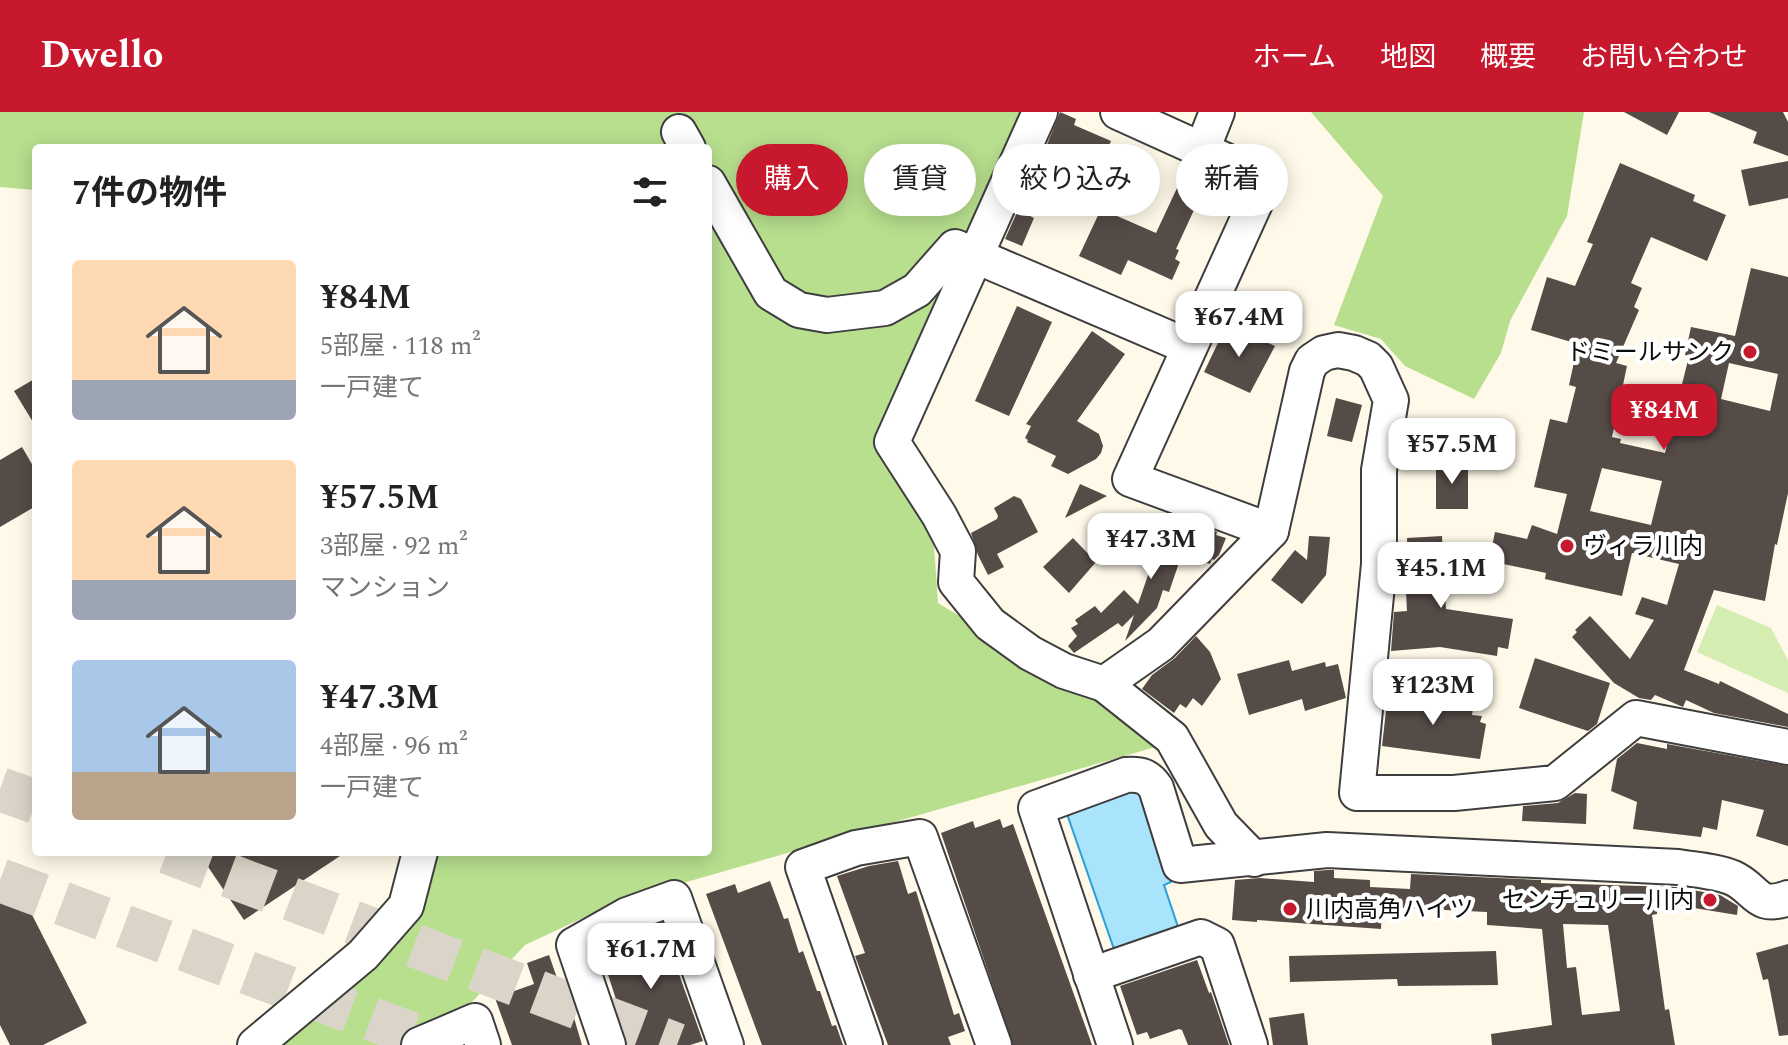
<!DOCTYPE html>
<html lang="ja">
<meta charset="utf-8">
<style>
:root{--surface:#fff;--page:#f6f6f6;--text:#222;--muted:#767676;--accent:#c7182d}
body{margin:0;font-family:Spectral,"Noto Sans JP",serif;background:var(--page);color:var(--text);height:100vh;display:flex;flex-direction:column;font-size:30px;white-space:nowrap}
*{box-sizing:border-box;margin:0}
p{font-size:26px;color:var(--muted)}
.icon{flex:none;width:44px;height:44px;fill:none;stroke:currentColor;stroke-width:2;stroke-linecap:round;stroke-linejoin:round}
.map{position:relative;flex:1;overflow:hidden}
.details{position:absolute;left:32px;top:32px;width:680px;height:712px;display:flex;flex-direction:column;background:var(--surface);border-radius:8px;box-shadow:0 4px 20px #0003}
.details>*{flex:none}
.banner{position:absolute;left:736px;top:32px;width:760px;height:72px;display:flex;gap:16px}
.price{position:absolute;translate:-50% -68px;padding:0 18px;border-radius:16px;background:#fff;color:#222;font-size:26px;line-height:52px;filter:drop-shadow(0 2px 4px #0008)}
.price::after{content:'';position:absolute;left:50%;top:48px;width:24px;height:18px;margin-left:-12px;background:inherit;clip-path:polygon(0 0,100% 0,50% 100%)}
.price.active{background:var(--accent);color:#fff}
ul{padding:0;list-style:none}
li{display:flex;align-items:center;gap:24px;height:200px;padding:0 40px}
li span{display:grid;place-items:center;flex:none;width:224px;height:160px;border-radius:8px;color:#555}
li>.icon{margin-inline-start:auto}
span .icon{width:96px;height:96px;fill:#fffc;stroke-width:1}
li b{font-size:34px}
h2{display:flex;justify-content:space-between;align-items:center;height:96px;padding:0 40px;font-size:34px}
.tag{padding:0 28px;border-radius:36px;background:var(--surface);box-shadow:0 4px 20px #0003;font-size:28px;line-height:72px}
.tag.active{background:var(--accent);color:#fff}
header{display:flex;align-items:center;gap:48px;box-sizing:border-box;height:112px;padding:0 40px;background:var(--accent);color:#fff}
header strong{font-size:38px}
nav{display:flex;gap:44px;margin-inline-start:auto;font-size:28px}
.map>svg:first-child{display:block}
</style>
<header>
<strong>Dwello</strong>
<nav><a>ホーム</a><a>地図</a><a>概要</a><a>お問い合わせ</a></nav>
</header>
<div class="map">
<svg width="1788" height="933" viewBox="0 0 1788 933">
<rect width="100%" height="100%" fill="#fff9e9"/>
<!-- green -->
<polygon fill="#d4edb0" points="1717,493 1771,516 1788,548 1788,581 1697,540"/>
<!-- forest -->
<g fill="#b8df8e">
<polygon points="0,0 1021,0 877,341 933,419 938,491 1087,581 1159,634 617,790 525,833 460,903 388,933 281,933 415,812 430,763 434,740 708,740 708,36 36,36 36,78 0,75"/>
<polygon points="1311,0 1584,0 1567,104 1510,209 1501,241 1474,287 1405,254 1381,227 1334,213 1383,84"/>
</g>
<!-- water -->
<polygon fill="#a9e3fc" stroke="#29a0d9" stroke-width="2" points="1129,677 1140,682 1171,770 1164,773 1179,818 1115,840 1066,699"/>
<!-- building -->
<g fill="#554b47" fill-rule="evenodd">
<polygon points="1060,0 1076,7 1074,13 1111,29 1099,58 1046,35"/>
<polygon points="1624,0 1679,0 1667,23"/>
<polygon points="1709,0 1783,0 1788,10 1788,44 1753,31 1757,20"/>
<polygon points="1788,49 1788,86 1749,94 1741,58"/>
<path d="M 1620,51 L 1695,83 L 1693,89 L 1726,103 L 1707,149 L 1651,125 L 1631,171 L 1642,176 L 1634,195 L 1639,198 L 1616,251 L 1627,254 L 1612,325 L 1621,327 L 1620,331 L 1665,341 L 1689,244 L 1685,243 L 1691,215 L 1735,224 L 1751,156 L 1788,165 L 1788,381 L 1777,433 L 1775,432 L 1765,489 L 1714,478 L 1684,558 L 1719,572 L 1720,569 L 1788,602 L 1788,615 L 1714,601 L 1686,588 L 1683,595 L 1655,583 L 1651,588 L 1639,586 L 1614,571 L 1572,525 L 1577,520 L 1575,518 L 1590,504 L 1630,547 L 1654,508 L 1635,502 L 1642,485 L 1667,493 L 1679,452 L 1632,441 L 1622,484 L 1545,467 L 1546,461 L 1489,449 L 1495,420 L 1527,427 L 1532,413 L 1557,422 L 1567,382 L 1534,375 L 1550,307 L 1567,311 L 1576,275 L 1569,273 L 1578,232 L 1531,218 L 1547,165 L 1575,174 L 1593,132 L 1587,130 ZM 1729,251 L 1778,262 L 1770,299 L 1721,287 ZM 1602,356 L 1662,369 L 1651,413 L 1590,399 Z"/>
<polygon points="1193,56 1240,77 1233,91 1228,88 1220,104 1203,95 1200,100 1194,98 1176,137 1179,138 1175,147 1180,150 1172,168 1128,148 1121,163 1079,144 1101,97 1156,121 1184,61 1189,63"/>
<polygon points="1018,98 1034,106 1022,134 1005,127"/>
<polygon points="1017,194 1052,210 1009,304 975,289"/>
<polygon points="1227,212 1275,234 1250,281 1204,260"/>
<polygon points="1092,219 1125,242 1077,309 1099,322 1103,334 1101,341 1096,347 1068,362 1051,354 1056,344 1027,330 1028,328 1025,326 1031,314 1026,312"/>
<polygon points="36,266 36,315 14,279"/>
<polygon points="1336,286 1362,293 1352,330 1327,324"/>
<polygon points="22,335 36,359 36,394 0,415 0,348"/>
<rect x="1436" y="351" width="32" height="46"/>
<polygon points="1080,372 1107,384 1065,406"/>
<polygon points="1014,384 1021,387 1038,420 997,442 1004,455 988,463 978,443 971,421 997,407 998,404 994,396"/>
<polygon points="1169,403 1217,420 1216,423 1226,426 1219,443 1214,448 1212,447 1210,452 1182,442 1169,480 1163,478 1157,496 1125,529 1134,503 1122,515 1118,511 1074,541 1068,534 1077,524 1071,516 1078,512 1075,508 1095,494 1101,501 1124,478 1138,492"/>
<polygon points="1309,424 1330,425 1326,463 1302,492 1271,468 1295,438 1307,448"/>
<polygon points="1442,424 1446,497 1513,507 1508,537 1498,535 1497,544 1440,535 1391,539 1394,500 1407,499 1405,460 1408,460 1407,426"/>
<polygon points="1073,426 1096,450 1069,481 1043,455"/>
<polygon points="1196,524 1210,540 1221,567 1202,594 1193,586 1186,596 1180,592 1174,601 1142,577 1152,563 1175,546"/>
<polygon points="1535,546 1610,571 1597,612 1588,619 1519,596"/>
<polygon points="1289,548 1292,559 1325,550 1326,555 1338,552 1346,586 1305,599 1302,587 1249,603 1237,562"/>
<polygon points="1388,581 1447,591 1448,587 1474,591 1472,603 1482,604 1480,610 1486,612 1480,647 1382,634"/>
<polygon points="1637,631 1667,637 1667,632 1788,654 1788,734 1756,724 1764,698 1722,688 1717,718 1703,715 1701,725 1633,717 1637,690 1611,679 1617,647"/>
<polygon points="1575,681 1587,682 1586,712 1522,709 1523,694 1558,691"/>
<polygon points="1000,707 1003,716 1013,712 1092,933 1013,933 941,721 973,709 975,716"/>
<polygon points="198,740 346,740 244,808"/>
<polygon points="898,749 908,782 916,779 954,903 959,901 965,919 948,925 951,933 888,933 855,844 865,841 837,764 869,754"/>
<path d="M 1328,758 L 1334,758 L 1334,766 L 1370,768 L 1370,775 L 1410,777 L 1411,762 L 1541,768 L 1541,771 L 1676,775 L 1720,783 L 1738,794 L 1737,803 L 1657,790 L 1657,802 L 1652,803 L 1665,898 L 1669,897 L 1675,933 L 1492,933 L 1491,922 L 1552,913 L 1542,817 L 1487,813 L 1487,800 L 1382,795 L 1381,817 L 1257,808 L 1257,810 L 1232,808 L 1235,768 L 1260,766 L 1314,770 L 1314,759 ZM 1563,812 L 1608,813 L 1620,899 L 1582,903 L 1576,855 L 1567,856 Z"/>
<polygon points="770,769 784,807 788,806 799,841 803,839 817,879 820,879 832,914 836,913 843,933 762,933 706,782 735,772 738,781"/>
<polygon points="21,781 87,911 43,933 10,933 0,913 0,791"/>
<polygon points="661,812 703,929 690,933 635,933 626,904 622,906 601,841 637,828 635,821"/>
<polygon points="1788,832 1788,923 1779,924 1768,867 1763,868 1756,841"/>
<polygon points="1496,839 1498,873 1398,874 1397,867 1290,870 1289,844"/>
<polygon points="549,843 563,883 567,882 582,933 512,933 495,886 534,872 527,851"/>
<polygon points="1197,848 1209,881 1211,880 1229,933 1188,933 1182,918 1179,917 1150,927 1147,920 1137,923 1120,874"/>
<polygon points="1304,901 1308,933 1273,933 1269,906"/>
</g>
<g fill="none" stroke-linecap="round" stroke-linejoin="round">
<!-- highway-tunnel -->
<g stroke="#dad5c8" stroke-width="44" stroke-dasharray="44 22" stroke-linecap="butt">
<polyline points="0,677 36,690"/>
<polyline points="167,740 677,933"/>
<polyline points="0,768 441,933"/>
</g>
<defs>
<g id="minor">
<polyline points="1040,0 892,330 939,403 958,439 956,470 990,512 1030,541 1064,559 1104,572 1172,626 1221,713 1254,747"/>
<polyline points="1118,0 1266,67 1130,367 1271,419"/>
<polyline points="679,20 688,36"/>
<polyline points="1202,38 1217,0"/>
<polyline points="708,71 771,181 799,198 827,203 885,196 917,178 955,135 1189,235"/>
<polyline points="1104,572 1161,532 1271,419 1307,259 1312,249 1324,241 1338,238 1354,241 1368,247 1376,255 1391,288 1379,358 1379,452 1357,681 1454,681 1555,671 1636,606 1788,635"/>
<polyline points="1091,863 1201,825 1217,833 1250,933"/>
<polyline points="255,933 363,843 406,794 420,740"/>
<polyline points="419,933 475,909 483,933"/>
<polyline points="608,933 574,833 627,803 674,786 726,933"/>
<polyline points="865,933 803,755 856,736 920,725 994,933"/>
<path d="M 1115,933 L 1036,696 L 1126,663 C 1141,662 1148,664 1156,676 L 1180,753 L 1327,738 L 1678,755 C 1696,758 1717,759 1733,766 C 1757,777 1756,798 1788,786"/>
</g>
</defs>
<!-- minor casing -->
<use href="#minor" stroke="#3e3e3e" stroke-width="38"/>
<!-- minor -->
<use href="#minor" stroke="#fff" stroke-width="34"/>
</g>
<!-- markers -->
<g fill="#c7182d" stroke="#fff" stroke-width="3">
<circle cx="1750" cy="240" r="8"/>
<circle cx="1567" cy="434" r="8"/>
<circle cx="1710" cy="788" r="8"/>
<circle cx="1290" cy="797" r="8"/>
</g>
<g text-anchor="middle" stroke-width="8" stroke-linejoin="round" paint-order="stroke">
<!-- poi labels -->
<g font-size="24" fill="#0b0b0b" stroke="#fff" text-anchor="end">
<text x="1734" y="248">ドミールサンク</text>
<text x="1583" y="442" text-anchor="start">ヴィラ川内</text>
<text x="1694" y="796">センチュリー川内</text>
<text x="1306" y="805" text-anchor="start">川内高角ハイツ</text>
</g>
</g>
</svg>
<b class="price" style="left:1239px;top:247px">¥67.4M</b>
<b class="price active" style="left:1664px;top:340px">¥84M</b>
<b class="price" style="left:1452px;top:374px">¥57.5M</b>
<b class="price" style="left:1151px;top:469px">¥47.3M</b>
<b class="price" style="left:1441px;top:498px">¥45.1M</b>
<b class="price" style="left:1433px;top:615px">¥123M</b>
<b class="price" style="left:651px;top:879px">¥61.7M</b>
<div class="banner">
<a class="tag active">購入</a>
<a class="tag">賃貸</a>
<a class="tag">絞り込み</a>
<a class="tag">新着</a>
</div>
<section class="details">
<h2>7件の物件<svg class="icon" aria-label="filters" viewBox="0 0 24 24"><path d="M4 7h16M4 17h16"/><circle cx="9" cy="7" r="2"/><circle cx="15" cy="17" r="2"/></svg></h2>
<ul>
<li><span style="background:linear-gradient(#ffd9b3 75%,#9aa5b1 0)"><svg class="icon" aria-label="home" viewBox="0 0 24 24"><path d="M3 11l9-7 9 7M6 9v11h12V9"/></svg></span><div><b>¥84M</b><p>5部屋 · 118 m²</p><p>一戸建て</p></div></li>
<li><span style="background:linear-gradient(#ffd9b3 75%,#9aa5b1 0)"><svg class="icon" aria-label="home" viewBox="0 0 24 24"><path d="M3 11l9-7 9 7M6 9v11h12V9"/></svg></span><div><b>¥57.5M</b><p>3部屋 · 92 m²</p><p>マンション</p></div></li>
<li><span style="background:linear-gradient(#a9c7e8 70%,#b9a48a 0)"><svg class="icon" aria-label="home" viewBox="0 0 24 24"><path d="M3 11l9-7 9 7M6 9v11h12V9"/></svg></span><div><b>¥47.3M</b><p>4部屋 · 96 m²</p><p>一戸建て</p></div></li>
</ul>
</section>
</div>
